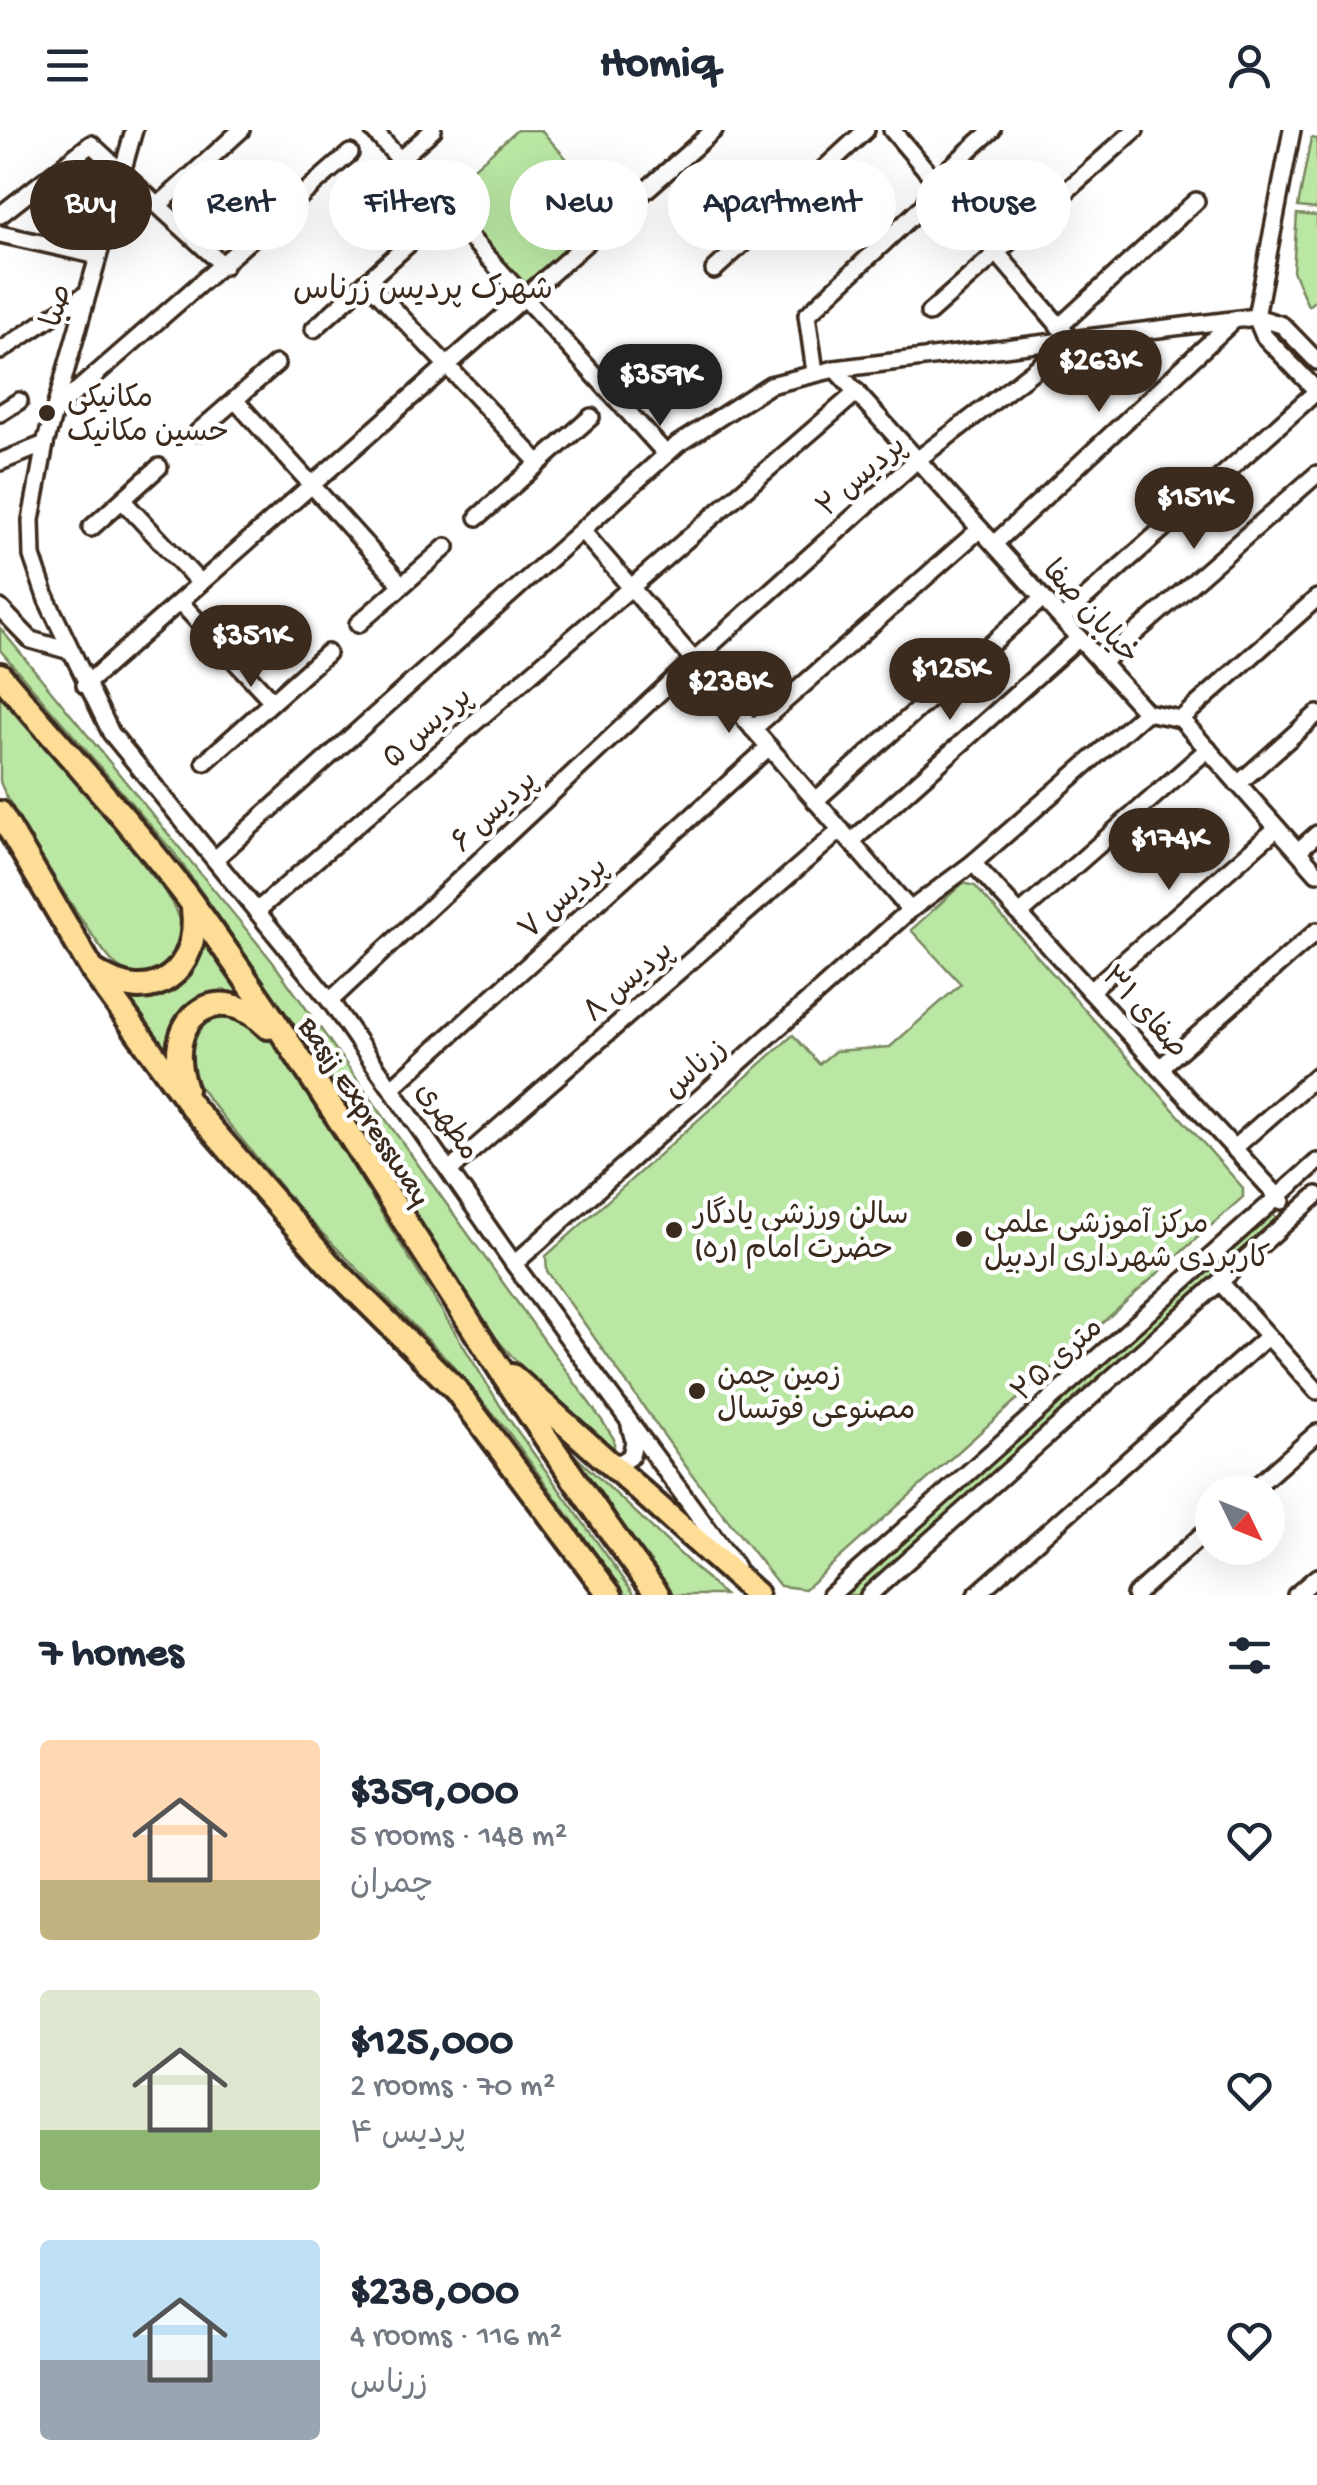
<!DOCTYPE html>
<meta charset="utf-8">
<style>
:root{--surface:#fff;--page:#f2f2f3;--text:#1f2937;--muted:#747a83;--accent:#3b2a1e}
body{margin:0;font-family:"Gochi Hand","Playpen Sans Arabic",sans-serif;background:var(--page);color:var(--text);height:100vh;display:flex;flex-direction:column;font-size:38px;white-space:nowrap}
*{box-sizing:border-box;margin:0}
p{font-size:32px;color:var(--muted)}
.icon{flex:none;width:55px;height:55px;fill:none;stroke:currentColor;stroke-width:2;stroke-linecap:round;stroke-linejoin:round}
.map{position:relative;height:1465px;overflow:hidden}
.details{display:flex;flex-direction:column;background:var(--surface);flex:1}
.details>*{flex:none}
.hud{position:absolute;left:30px;top:30px;width:1258px;height:90px;display:flex;gap:20px}
.needle{width:65px;rotate:133deg}
.fabs{position:absolute;left:1195px;top:1345px;display:grid;gap:20px}
.fabs a{display:grid;place-items:center;width:90px;height:90px;border-radius:50%;background:var(--surface);box-shadow:0 10px 40px #0002;font-size:50px}
.price{position:absolute;translate:-50% -85px;padding:0 22px;border-radius:35px;background:var(--accent);color:#fff;font-size:32px;line-height:65px;filter:drop-shadow(0 2px 5px #0008)}
.price::after{content:'';position:absolute;left:50%;top:60px;width:30px;height:22px;margin-left:-15px;background:inherit;clip-path:polygon(0 0,100% 0,50% 100%)}
.price.selected{background:#222;color:#fff}
ul{padding:0;list-style:none}
li{display:flex;align-items:center;gap:30px;height:250px;padding:0 40px}
li span{display:grid;place-items:center;flex:none;width:280px;height:200px;border-radius:10px;color:#555}
li>.icon{margin-inline-start:auto}
span .icon{width:120px;height:120px;fill:#fffc;stroke-width:1}
li b{font-size:42px}
h2{display:flex;justify-content:space-between;align-items:center;height:120px;padding:0 40px;font-size:42px}
.chip{padding:0 35px;border-radius:45px;background:var(--surface);box-shadow:0 10px 40px #0002;font-size:35px;line-height:90px}
.chip.selected{background:var(--accent);color:#fff}
header{display:flex;justify-content:space-between;align-items:center;height:130px;padding:0 40px;background:var(--surface);font-size:45px;font-weight:800}
.map>svg:first-child{display:block}
</style>
<header><svg class="icon" aria-label="menu" viewBox="0 0 24 24"><path d="M4 6h16M4 12h16M4 18h16"/></svg>Homiq<svg class="icon" aria-label="person" viewBox="0 0 24 24"><circle cx="12" cy="8" r="4"/><path d="M4 21q1-7 8-7t8 7"/></svg></header>
<div class="map">
<svg width="1317" height="1465" viewBox="0 0 1317 1465">
<rect width="100%" height="100%" fill="#fff"/>
<filter id="ink" filterUnits="userSpaceOnUse"><feTurbulence type="fractalNoise" baseFrequency=".01" numOctaves="2"/><feDisplacementMap in="SourceGraphic" scale="20" xChannelSelector="R" yChannelSelector="G"/><feConvolveMatrix kernelMatrix="1 2 1 2 8 2 1 2 1" color-interpolation-filters="sRGB"/></filter>
<g filter="url(#ink)">
<!-- green -->
<g fill="#bae7a4" stroke="#7a8861" stroke-width="2.5">
<polygon points="517,0 541,0 613,81 525,156 441,67"/>
<polygon points="1311,8 1317,9 1317,79 1298,77"/>
<polygon points="1297,84 1317,86 1317,169 1308,176 1293,141"/>
<polygon points="0,498 272,831 603,1292 614,1309 614,1324 533,1249 471,1181 348,972 175,724 0,520"/>
<path d="M 0,560 C 48,616 97,671 140,730 C 153,748 171,766 179,787 C 193,823 152,861 118,837 C 100,824 6,674 0,651 C 0,625 0,587 0,560 Z"/>
<polygon points="963,753 975,756 1243,1058 1243,1067 805,1459 780,1456 690,1342 547,1141 546,1126 793,905 819,934 835,921 890,917 961,854 911,800"/>
<polygon points="201,804 248,868 215,865 169,925 124,864 142,864"/>
<polygon points="226,883 265,902 297,946 506,1285 635,1465 626,1465 509,1303 448,1230 305,1086 206,966 191,944 189,911 207,891"/>
<polygon points="1272,1083 1278,1090 858,1465 845,1465"/>
<polygon points="554,1306 724,1465 674,1465"/>
</g>
<g fill="none" stroke-linecap="round" stroke-linejoin="round">
<defs>
<g id="minor">
<polyline points="134,0 45,314 31,390 32,426 47,470 111,603 330,871 514,1134 736,1437"/>
<polyline points="373,0 666,324"/>
<polyline points="399,30 433,0"/>
<polyline points="160,74 241,0"/>
<polyline points="0,85 91,14 224,136"/>
<polyline points="0,104 98,126"/>
<polyline points="714,140 866,0"/>
<polyline points="367,151 538,332"/>
<polyline points="929,183 1135,0"/>
<polyline points="1256,187 1292,0"/>
<polyline points="1059,197 1196,71"/>
<polyline points="314,199 413,110"/>
<polyline points="0,221 86,164"/>
<polyline points="835,239 1146,582 1181,589 1317,743"/>
<polyline points="815,242 807,185 923,76 937,49 992,0"/>
<polyline points="235,270 402,455"/>
<polyline points="55,280 350,23"/>
<polyline points="0,283 19,271"/>
<polyline points="198,302 276,234"/>
<polyline points="0,332 45,314"/>
<polyline points="123,371 200,453"/>
<polyline points="478,387 591,287"/>
<polyline points="91,398 159,337"/>
<polyline points="583,402 910,780"/>
<polyline points="994,414 1234,190"/>
<polyline points="180,472 272,571"/>
<polyline points="0,478 31,510 70,521"/>
<polyline points="1062,489 1317,261 1264,206 1256,187"/>
<polyline points="358,494 446,417"/>
<polyline points="1101,533 1317,344"/>
<polyline points="85,555 714,0"/>
<polyline points="1181,589 1317,468"/>
<polyline points="753,599 980,399"/>
<polyline points="205,632 327,523"/>
<polyline points="1238,654 1317,584"/>
<polyline points="815,671 1043,468"/>
<polyline points="851,712 1079,508"/>
<polyline points="1298,721 1317,704"/>
<polyline points="216,728 678,314 770,255 835,239 1256,187 1282,195 1317,231"/>
<polyline points="973,733 1282,1071"/>
<polyline points="259,779 857,262"/>
<polyline points="1020,784 1208,619"/>
<polyline points="1090,861 1277,698"/>
<polyline points="330,871 694,530 917,330 1072,211 892,0"/>
<polyline points="1160,938 1317,801"/>
<polyline points="392,958 769,617"/>
<polyline points="1234,1018 1317,945"/>
<polyline points="450,1040 841,700"/>
<polyline points="514,1134 910,780 973,733 1146,582"/>
<polyline points="1220,1152 1317,1261"/>
<polyline points="608,1330 620,1333 631,1326 634,1311 630,1296"/>
<polyline points="1250,1362 1317,1303"/>
<polyline points="831,1465 1317,1032"/>
<polyline points="869,1465 1317,1065"/>
<polyline points="976,1465 1268,1206"/>
<polyline points="1135,1465 1212,1396"/>
<polyline points="1296,1465 1317,1447"/>
</g>
<g id="highway">
<path d="M 0,545 C 64,621 135,696 194,776 C 357,1000 490,1244 658,1465"/>
<polyline points="0,683 93,841 192,977 328,1133 456,1260 610,1465"/>
<path d="M 96,842 C 152,880 201,841 193,778"/>
<path d="M 185,959 C 160,889 216,846 268,897"/>
<polyline points="512,1246 756,1464"/>
</g>
</defs>
<!-- minor casing -->
<use href="#minor" stroke="#3b2a1e" stroke-width="22"/>
<!-- highway casing -->
<use href="#highway" stroke="#3b2a1e" stroke-width="30"/>
<!-- minor -->
<use href="#minor" stroke="#fff" stroke-width="15"/>
<!-- highway -->
<use href="#highway" stroke="#fedd96" stroke-width="22"/>
</g>
</g>
<!-- markers -->
<g fill="#3b2a1e" stroke="#fff" stroke-width="4">
<circle cx="47" cy="283" r="10"/>
<circle cx="674" cy="1100" r="10"/>
<circle cx="964" cy="1109" r="10"/>
<circle cx="697" cy="1261" r="10"/>
</g>
<g text-anchor="middle" stroke-width="9" stroke-linejoin="round" paint-order="stroke">
<!-- street labels -->
<g font-size="30" fill="#3b2a1e" stroke="#fff">
<text transform="translate(55 175) rotate(-74)" y="10">صبا</text>
<text transform="translate(860 345) rotate(-41)" y="10">پردیس ۲</text>
<text transform="translate(1092 481) rotate(48)" y="10">خیابان صفا</text>
<text transform="translate(426 596) rotate(-41)" y="10">پردیس ۵</text>
<text transform="translate(493 680) rotate(-43)" y="10">پردیس ۶</text>
<text transform="translate(562 767) rotate(-42)" y="10">پردیس ۷</text>
<text transform="translate(627 850) rotate(-41)" y="10">پردیس ۸</text>
<text transform="translate(1146 881) rotate(48)" y="10">صفای ۳۱</text>
<text transform="translate(694 937) rotate(-42)" y="10">زرناس</text>
<text transform="translate(366 980) rotate(57)" y="10">Basij Expressway</text>
<text transform="translate(449 990) rotate(55)" y="10">مطهری</text>
<text transform="translate(1056 1228) rotate(-42)" y="10">۲۵ متری</text>
</g>
<!-- poi labels -->
<g font-size="30" fill="#3b2a1e" stroke="#fff" text-anchor="start">
<text x="67" y="276">مکانیکی<tspan x="67" dy="34">حسین مکانیک</tspan></text>
<text x="694" y="1093">سالن ورزشی یادگار<tspan x="694" dy="34">حضرت امام (ره)</tspan></text>
<text x="984" y="1102">مرکز آموزشی علمی<tspan x="984" dy="34">کاربردی شهرداری اردبیل</tspan></text>
<text x="717" y="1254">زمین چمن<tspan x="717" dy="34">مصنوعی فوتسال</tspan></text>
</g>
<!-- neighbourhood labels -->
<g font-size="32" fill="#3b2a1e" stroke="#fff">
<text x="423" y="168">شهرک پردیس زرناس</text>
</g>
</g>
</svg>
<div class="fabs">
<a><svg class="needle" viewBox="-14 -14 28 28"><path d="M0-13l5 13h-10z" fill="#e53935"/><path d="M0 13l5-13h-10z" fill="#747a83"/></svg></a>
</div>
<b class="price" style="left:1099px;top:285px">$263K</b>
<b class="price selected" style="left:660px;top:299px">$359K</b>
<b class="price" style="left:1194px;top:422px">$151K</b>
<b class="price" style="left:251px;top:560px">$351K</b>
<b class="price" style="left:950px;top:593px">$125K</b>
<b class="price" style="left:729px;top:606px">$238K</b>
<b class="price" style="left:1169px;top:763px">$174K</b>
<div class="hud">
<a class="chip selected">Buy</a>
<a class="chip">Rent</a>
<a class="chip">Filters</a>
<a class="chip">New</a>
<a class="chip">Apartment</a>
<a class="chip">House</a>
</div>
</div>
<section class="details">
<h2>7 homes<svg class="icon" aria-label="filters" viewBox="0 0 24 24"><path d="M4 7h16M4 17h16"/><circle cx="9" cy="7" r="2"/><circle cx="15" cy="17" r="2"/></svg></h2>
<ul>
<li><span style="background:linear-gradient(#ffd9b3 70%,#c2b280 0)"><svg class="icon" aria-label="home" viewBox="0 0 24 24"><path d="M3 11l9-7 9 7M6 9v11h12V9"/></svg></span><div><b>$359,000</b><p>5 rooms · 148 m²</p><p>چمران</p></div><svg class="icon" aria-label="heart" viewBox="0 0 24 24"><path d="M12 20l-8-8c-3-5 5-10 8-4 3-6 11-1 8 4z"/></svg></li>
<li><span style="background:linear-gradient(#dfe7d0 70%,#8fb573 0)"><svg class="icon" aria-label="home" viewBox="0 0 24 24"><path d="M3 11l9-7 9 7M6 9v11h12V9"/></svg></span><div><b>$125,000</b><p>2 rooms · 70 m²</p><p>پردیس ۴</p></div><svg class="icon" aria-label="heart" viewBox="0 0 24 24"><path d="M12 20l-8-8c-3-5 5-10 8-4 3-6 11-1 8 4z"/></svg></li>
<li><span style="background:linear-gradient(#bfe0f5 60%,#9aa5b1 0)"><svg class="icon" aria-label="home" viewBox="0 0 24 24"><path d="M3 11l9-7 9 7M6 9v11h12V9"/></svg></span><div><b>$238,000</b><p>4 rooms · 116 m²</p><p>زرناس</p></div><svg class="icon" aria-label="heart" viewBox="0 0 24 24"><path d="M12 20l-8-8c-3-5 5-10 8-4 3-6 11-1 8 4z"/></svg></li>
</ul>
</section>
